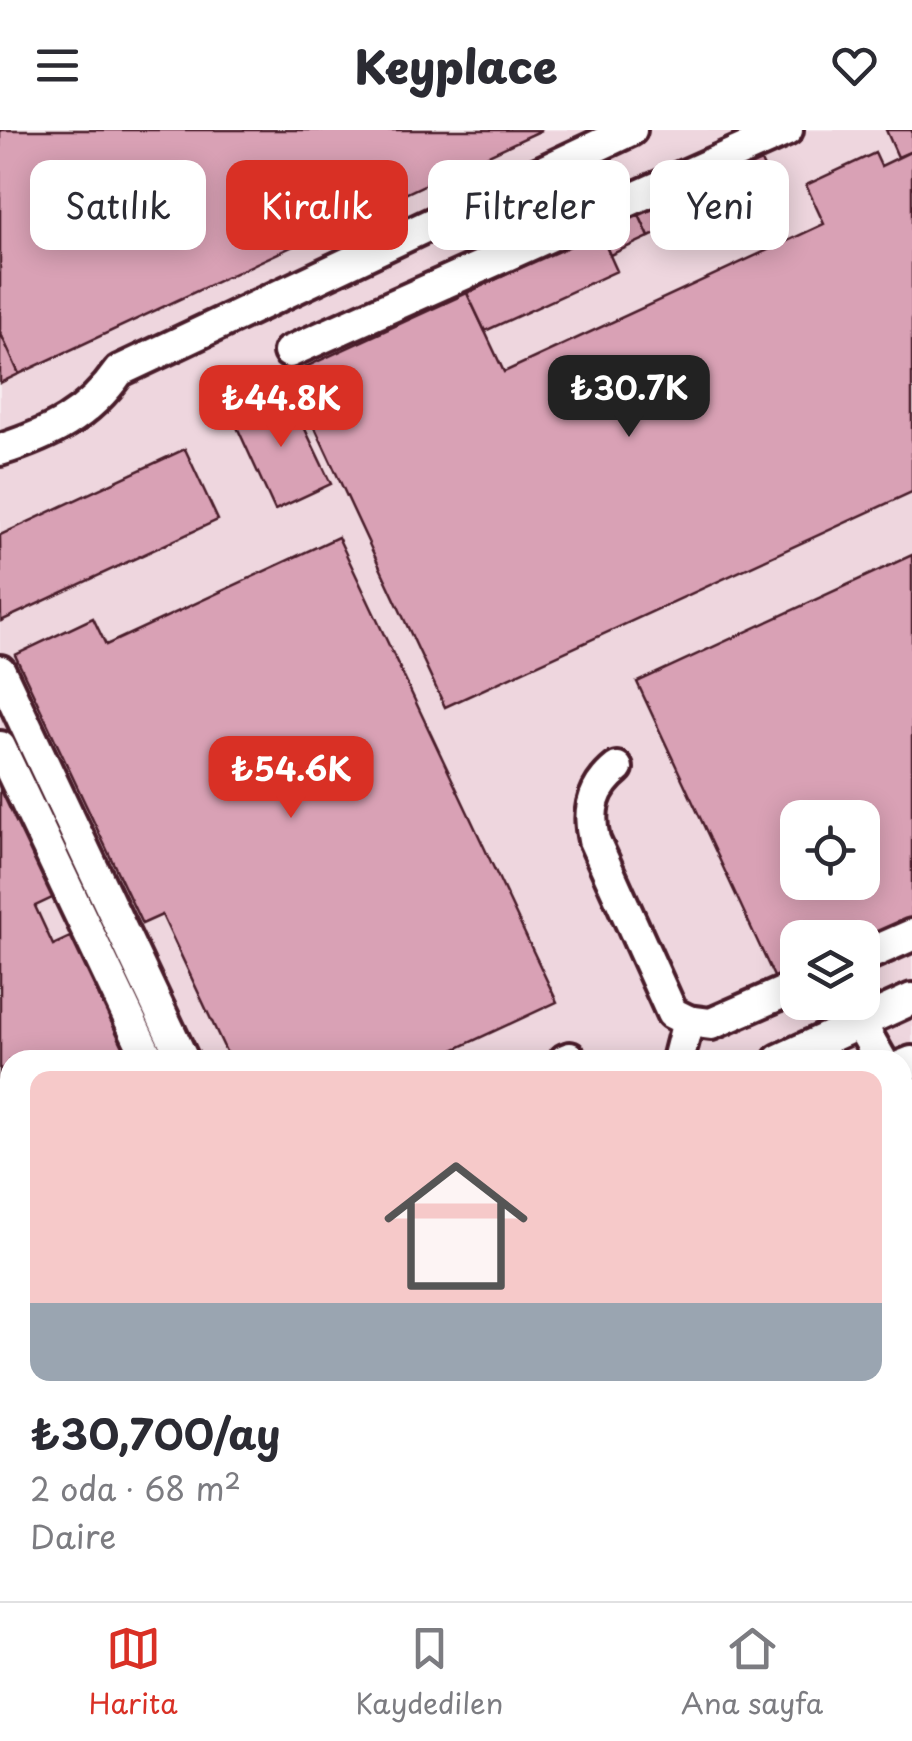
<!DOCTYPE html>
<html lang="tr">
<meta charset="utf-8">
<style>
:root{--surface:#fff;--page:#f2f2f3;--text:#2b2b33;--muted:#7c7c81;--line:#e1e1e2;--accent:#d93025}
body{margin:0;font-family:"Playpen Sans",sans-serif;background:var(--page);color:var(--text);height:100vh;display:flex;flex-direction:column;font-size:38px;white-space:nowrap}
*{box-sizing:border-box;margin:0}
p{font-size:32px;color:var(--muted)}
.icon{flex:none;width:55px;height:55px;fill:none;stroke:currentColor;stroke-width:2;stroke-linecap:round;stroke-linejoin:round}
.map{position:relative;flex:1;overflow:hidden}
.details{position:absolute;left:0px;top:920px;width:912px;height:552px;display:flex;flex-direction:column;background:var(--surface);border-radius:30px 30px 0 0;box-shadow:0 5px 25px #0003}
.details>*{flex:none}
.banner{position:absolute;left:30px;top:30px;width:852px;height:90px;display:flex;gap:20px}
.controls{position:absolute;left:780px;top:670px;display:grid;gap:20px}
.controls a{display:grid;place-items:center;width:100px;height:100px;border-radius:20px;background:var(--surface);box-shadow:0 5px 25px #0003;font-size:50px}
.price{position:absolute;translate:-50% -85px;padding:0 22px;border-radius:20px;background:var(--accent);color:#fff;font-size:32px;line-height:65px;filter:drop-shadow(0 2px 5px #0008)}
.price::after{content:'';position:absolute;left:50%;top:60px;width:30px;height:22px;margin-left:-15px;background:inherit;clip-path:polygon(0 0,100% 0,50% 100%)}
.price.current{background:#222;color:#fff}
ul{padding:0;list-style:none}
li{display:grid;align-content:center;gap:20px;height:530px;padding:0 30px}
li span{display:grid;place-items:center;height:310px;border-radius:20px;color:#555}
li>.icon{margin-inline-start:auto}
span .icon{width:180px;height:180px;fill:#fffc;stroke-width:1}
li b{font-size:42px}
.tag{padding:0 35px;border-radius:20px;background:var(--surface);box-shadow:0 5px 25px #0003;font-size:35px;line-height:90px}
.tag.current{background:var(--accent);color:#fff}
header{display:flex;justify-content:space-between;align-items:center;height:130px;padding:0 30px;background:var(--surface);font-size:45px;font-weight:800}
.tab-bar{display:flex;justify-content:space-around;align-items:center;height:140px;border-top:2px solid var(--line);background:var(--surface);font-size:28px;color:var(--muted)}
.tab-bar a{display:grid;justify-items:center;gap:5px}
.tab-bar .current{color:var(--accent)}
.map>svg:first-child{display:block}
</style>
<header><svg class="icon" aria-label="menu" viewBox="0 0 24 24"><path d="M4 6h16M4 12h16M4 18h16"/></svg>Keyplace<svg class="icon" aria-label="heart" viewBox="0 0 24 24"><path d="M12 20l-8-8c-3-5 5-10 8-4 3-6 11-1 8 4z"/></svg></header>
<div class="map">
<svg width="912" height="1471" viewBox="0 0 912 1471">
<rect width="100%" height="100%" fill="#f7ecf0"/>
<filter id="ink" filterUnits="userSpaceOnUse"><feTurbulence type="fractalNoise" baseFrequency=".01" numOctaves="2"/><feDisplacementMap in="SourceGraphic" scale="20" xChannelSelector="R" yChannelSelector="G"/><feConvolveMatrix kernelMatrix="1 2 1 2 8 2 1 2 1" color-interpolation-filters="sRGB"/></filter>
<g filter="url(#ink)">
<!-- built -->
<path fill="#eed6de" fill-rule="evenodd" d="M 0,0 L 912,0 L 912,1471 L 0,1471 ZM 798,688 L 862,688 L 862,752 L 798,752 ZM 798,808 L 862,808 L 862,872 L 798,872 ZM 10,930 L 902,930 L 902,1462 L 10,1462 Z"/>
<!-- building -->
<g fill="#d9a1b5" stroke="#4a1f2b" stroke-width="2.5" fill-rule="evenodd">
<polygon points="0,0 542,0 19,244 0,202"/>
<polygon points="886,0 912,0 912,21 898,27"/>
<polygon points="912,21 912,362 445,577 290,244 467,163 504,242 824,94 806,55 875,23 881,36"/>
<polygon points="759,27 770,51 649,107 638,83"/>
<polygon points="638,83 649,107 610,125 599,101"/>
<polygon points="599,101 617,141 485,201 467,163"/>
<polygon points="0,202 19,244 0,253"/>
<polygon points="287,261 331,354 275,380 232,286"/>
<polygon points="185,319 218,390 1,491 0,405"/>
<polygon points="338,407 557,872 432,930 230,930 162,785 142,794 15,525 93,488 106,515"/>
<path d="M 912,425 L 912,789 L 862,812 L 862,808 L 798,808 L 798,842 L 776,851 L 637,552 ZM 798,688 L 862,688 L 862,752 L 798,752 Z"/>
<polygon points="0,629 63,763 35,776 53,815 81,802 140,930 10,930 10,1123 0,1128"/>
<polygon points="902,1105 912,1125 912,1317 902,1322"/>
<polygon points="912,1365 912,1412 902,1392 902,1369"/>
<polygon points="10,1421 10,1462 336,1462 340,1471 0,1471 0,1425"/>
<polygon points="387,1462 441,1462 445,1471 391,1471"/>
<polygon points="544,1462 598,1462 580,1471 548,1471"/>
</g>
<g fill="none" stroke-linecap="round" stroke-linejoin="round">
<defs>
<g id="minor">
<polyline points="289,222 787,0"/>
<path d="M 0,320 C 50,304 88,286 119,241 L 631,0"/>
<polyline points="0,541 183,930"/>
<polyline points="0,617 149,930"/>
<path d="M 617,638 C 593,657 587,680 594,710 L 672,883 L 688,891 L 711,894 L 798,856"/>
<polyline points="862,827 912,805"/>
<polyline points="860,893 881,930"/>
<polyline points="565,930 570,928"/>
<polyline points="678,930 688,891"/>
<polyline points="779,930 912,869"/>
<polyline points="902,936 912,932"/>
<polyline points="902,971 912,990"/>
<polyline points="0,1186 10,1181"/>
<polyline points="0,1287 10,1282"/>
<polyline points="0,1365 10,1361"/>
<polyline points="356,1462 360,1471"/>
</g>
</defs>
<!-- minor casing -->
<use href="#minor" stroke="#4a1f2b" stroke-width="38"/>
<!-- minor -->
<use href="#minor" stroke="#fff" stroke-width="30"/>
</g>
</g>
</svg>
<div class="controls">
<a><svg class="icon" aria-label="locate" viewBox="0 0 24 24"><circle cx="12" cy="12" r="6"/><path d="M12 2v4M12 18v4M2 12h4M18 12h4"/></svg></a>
<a><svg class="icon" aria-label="layers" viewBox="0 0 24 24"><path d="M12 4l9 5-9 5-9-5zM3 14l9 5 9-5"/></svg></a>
</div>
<b class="price current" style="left:629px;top:310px">₺30.7K</b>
<b class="price" style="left:281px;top:320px">₺44.8K</b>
<b class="price" style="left:291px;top:691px">₺54.6K</b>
<div class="banner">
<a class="tag">Satılık</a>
<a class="tag current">Kiralık</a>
<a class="tag">Filtreler</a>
<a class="tag">Yeni</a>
</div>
<section class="details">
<ul>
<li><span style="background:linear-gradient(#f6c9c9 75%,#9aa5b1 0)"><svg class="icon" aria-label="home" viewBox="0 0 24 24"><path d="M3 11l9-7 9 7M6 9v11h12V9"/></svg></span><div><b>₺30,700/ay</b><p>2 oda · 68 m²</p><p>Daire</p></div></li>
</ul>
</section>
</div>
<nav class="tab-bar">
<a class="current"><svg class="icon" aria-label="map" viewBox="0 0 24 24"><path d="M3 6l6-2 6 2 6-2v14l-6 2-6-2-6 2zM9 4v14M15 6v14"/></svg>Harita</a>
<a><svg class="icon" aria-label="saved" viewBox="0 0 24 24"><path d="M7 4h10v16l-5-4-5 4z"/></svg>Kaydedilen</a>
<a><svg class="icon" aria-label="home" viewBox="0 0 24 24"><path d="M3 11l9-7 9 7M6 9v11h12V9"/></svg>Ana sayfa</a>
</nav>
